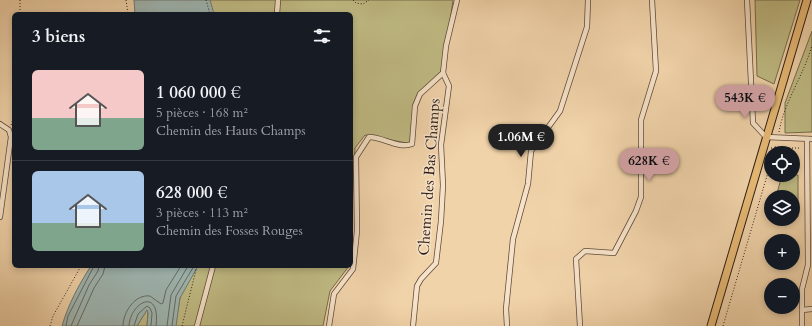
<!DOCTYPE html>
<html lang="fr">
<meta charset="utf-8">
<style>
:root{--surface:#171b24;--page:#242831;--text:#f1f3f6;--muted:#9ea1a6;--line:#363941;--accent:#c59692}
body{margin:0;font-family:Cardo,serif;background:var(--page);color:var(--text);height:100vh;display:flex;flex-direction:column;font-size:15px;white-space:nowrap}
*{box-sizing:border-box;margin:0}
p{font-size:13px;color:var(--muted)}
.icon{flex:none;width:22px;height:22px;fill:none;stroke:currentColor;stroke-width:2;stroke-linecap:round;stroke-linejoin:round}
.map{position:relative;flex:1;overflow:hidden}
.drawer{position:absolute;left:12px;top:12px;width:341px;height:256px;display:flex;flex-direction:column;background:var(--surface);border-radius:6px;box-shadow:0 2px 6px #0003}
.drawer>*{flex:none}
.controls{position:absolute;left:764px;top:146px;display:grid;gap:8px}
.controls a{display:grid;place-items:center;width:36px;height:36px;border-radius:50%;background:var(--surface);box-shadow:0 2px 6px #0003;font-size:20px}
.price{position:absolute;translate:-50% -34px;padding:0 9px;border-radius:14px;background:var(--accent);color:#111;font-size:13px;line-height:26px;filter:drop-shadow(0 1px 2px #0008)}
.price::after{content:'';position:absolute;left:50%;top:24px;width:12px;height:9px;margin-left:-6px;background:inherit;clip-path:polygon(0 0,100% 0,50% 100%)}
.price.selected{background:#222;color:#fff}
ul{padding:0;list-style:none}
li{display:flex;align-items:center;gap:12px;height:100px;padding:0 20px}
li+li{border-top:1px solid var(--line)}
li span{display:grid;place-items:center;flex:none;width:112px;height:80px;border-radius:6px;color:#555}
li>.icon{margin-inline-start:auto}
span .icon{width:48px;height:48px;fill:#fffc;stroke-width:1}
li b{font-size:17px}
h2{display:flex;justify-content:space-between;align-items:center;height:48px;padding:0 20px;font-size:17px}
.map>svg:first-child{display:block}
</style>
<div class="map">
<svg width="812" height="326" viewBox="0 0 812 326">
<rect width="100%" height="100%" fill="#f1d3aa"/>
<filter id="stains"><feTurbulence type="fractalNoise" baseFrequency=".005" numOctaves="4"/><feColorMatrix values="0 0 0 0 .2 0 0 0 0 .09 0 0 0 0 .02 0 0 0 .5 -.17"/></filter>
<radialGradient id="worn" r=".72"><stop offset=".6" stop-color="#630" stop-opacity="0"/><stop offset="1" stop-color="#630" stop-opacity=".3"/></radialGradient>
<!-- green -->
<g fill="#c0bb84" stroke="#766c4d">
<polygon points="207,0 453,0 443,73 420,94 415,106 412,144 365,135 355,148 351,228 351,14 210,14"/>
<polygon points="755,0 800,0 774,84 757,76"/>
<polygon points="812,31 812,132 785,133 785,103"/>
<polygon points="782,175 798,175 798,217 793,217 793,197 776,197"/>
<polygon points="188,266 349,266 330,291 323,326 175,326 180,298"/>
<polygon points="147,309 148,313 147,326 137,326"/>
</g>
<!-- water -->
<g fill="#9eb6b2" stroke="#717974">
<polygon points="134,0 210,0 214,14 135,14"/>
<path d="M 91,266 L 198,266 L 180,298 L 176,326 L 147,326 L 148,313 L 147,310 L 137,326 L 62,326 C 68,305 79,284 91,266 Z"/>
</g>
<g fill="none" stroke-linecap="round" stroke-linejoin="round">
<!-- shore -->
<g stroke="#666a64" stroke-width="1">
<polyline points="66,326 68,316 94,266"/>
<polyline points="71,326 89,285 98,271 99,266"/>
<polyline points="77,326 94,288 103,274 105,266"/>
<path d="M 123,326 C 123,312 135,294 150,296 L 161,304 L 163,303 L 166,290 L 181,266"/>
<path d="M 129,326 C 130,302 161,286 156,326"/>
<polyline points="134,326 138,314 147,306 150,308 152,313 151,326"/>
<polyline points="167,326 171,295 188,266"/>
<polyline points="172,326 176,296 194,266"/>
</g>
<defs>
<g id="minor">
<polyline points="747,0 753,123 766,137 812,139"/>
<polyline points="277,14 278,0"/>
<polyline points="0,124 9,130 11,137 0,217"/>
<polyline points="802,310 812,309"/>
<polyline points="197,326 213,266"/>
<path d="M 329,326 L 334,294 L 353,269 L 357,231 L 356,157 L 369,137 C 383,137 398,149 412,144 L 415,106 L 420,94 L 443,73 L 446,46 L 457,0"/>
<polyline points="413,326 417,286 421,279 436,263 441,221 443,185 441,145 449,86 443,73"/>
<polyline points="507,326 506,309 513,239 528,184 531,151 560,111 587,27 588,0"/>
<polyline points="580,326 576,259 585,251 614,253 636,211 641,197 641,120 656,71 652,0"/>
<polyline points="802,326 802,289 808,265 807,139"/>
</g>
<polyline id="primary" points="711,326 807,0"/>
</defs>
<!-- minor casing -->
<use href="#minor" stroke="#5e4a3b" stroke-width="6"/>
<!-- primary casing -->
<use href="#primary" stroke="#2d1d16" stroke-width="9"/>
<!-- path -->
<g stroke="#2d1d16" stroke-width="1" stroke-dasharray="1 2" stroke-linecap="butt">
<polyline points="20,0 20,14"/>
<polyline points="126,0 128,14"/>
<polyline points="206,0 210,14"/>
<polyline points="353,0 356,3 363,4 369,0"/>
<polyline points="11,125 14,116"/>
<path d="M 779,132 C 784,102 804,75 812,45"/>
<polyline points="771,148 801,148"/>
<polyline points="773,153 776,145"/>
<polyline points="50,326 53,316 81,266"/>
<polyline points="182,326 197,266"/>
<polyline points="723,326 771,162"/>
</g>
<!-- minor -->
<use href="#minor" stroke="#f6e2c8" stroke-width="4.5"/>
<!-- primary -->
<use href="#primary" stroke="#e8ba75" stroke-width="7"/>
</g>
<g text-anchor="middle" stroke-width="3" stroke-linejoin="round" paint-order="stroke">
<!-- street labels -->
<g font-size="15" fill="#2d1d16" stroke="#f6e2c8">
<text transform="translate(429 177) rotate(-86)" y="5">Chemin des Bas Champs</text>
</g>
</g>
<rect width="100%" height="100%" filter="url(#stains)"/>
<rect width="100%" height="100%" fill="url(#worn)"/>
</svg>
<div class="controls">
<a><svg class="icon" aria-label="locate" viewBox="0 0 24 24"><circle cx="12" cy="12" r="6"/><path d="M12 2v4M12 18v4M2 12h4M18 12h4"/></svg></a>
<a><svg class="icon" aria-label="layers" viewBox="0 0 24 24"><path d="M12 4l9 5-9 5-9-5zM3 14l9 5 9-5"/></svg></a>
<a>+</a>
<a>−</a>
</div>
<b class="price" style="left:745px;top:119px">543K €</b>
<b class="price selected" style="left:521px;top:158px">1.06M €</b>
<b class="price" style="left:649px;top:182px">628K €</b>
<section class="drawer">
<h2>3 biens<svg class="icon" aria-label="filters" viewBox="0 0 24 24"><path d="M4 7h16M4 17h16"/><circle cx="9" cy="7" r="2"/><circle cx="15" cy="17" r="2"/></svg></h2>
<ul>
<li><span style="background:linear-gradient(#f6c9c9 60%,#7fa58c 0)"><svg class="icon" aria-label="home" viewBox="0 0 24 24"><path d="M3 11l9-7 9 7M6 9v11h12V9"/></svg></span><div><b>1 060 000 €</b><p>5 pièces · 168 m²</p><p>Chemin des Hauts Champs</p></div></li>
<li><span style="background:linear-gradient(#a9c7e8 65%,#7fa58c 0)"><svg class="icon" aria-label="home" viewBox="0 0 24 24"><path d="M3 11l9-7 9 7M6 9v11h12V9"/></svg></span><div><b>628 000 €</b><p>3 pièces · 113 m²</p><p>Chemin des Fosses Rouges</p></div></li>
</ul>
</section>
</div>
